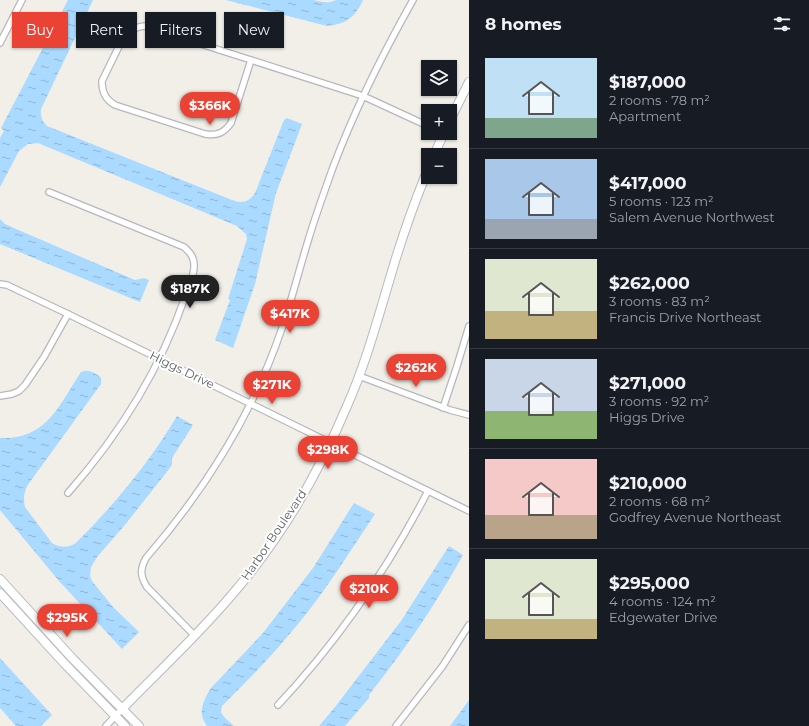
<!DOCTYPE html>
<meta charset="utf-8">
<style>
:root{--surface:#171b24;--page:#242831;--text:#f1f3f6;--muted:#9ea1a6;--line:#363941;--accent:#ea4335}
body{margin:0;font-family:Montserrat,sans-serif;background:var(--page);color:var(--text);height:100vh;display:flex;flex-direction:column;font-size:15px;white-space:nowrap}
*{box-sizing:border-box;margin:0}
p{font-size:13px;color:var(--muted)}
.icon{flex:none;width:22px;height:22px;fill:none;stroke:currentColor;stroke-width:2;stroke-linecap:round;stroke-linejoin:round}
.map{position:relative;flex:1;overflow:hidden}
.sheet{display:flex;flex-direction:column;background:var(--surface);width:340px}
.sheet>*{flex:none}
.top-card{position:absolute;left:12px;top:12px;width:380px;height:36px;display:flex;gap:8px}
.tools{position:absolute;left:421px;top:60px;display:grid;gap:8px}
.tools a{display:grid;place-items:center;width:36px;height:36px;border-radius:0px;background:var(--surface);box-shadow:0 1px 3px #0004;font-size:20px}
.price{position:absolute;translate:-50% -34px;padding:0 9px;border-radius:14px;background:var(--accent);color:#fff;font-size:13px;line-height:26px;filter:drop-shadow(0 1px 2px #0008)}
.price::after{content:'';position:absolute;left:50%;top:24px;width:12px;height:9px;margin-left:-6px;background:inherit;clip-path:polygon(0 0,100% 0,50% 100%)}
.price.on{background:#222;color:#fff}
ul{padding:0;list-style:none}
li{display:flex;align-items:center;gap:12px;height:100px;padding:0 16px}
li+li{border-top:1px solid var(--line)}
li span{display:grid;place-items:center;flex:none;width:112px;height:80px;border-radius:0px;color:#555}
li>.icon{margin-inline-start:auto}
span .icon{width:48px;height:48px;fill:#fffc;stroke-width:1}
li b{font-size:17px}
h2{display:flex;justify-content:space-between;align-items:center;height:48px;padding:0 16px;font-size:17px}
.tag{padding:0 14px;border-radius:0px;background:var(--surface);box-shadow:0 1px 3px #0004;font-size:14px;line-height:36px}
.tag.on{background:var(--accent);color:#fff}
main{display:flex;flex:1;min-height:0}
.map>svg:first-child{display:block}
</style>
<main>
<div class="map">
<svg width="469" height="726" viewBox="0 0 469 726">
<defs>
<pattern id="water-ripples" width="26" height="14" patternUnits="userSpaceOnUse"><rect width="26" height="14" fill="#aadaff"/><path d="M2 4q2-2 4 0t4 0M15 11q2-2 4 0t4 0" fill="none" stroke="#8eb4d2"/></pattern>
</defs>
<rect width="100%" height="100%" fill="#f1efe8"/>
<!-- water -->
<g fill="url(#water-ripples)">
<path d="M 68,0 L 93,0 L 41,109 C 40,115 42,122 47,126 L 232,200 C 242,204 249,202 255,193 L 284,120 L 287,118 L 302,124 L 276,193 L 255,284 L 233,348 L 215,340 L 230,300 L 228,299 L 247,239 L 246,234 L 237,226 L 38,143 L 28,144 L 19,151 L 0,187 L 0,138 L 4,131 L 1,128 Z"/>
<path d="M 226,0 L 313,0 C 321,2 329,4 336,0 L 363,0 C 355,17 347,24 327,26 Z"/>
<polygon points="0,219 5,224 16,229 135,280 144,278 149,280 140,302 0,244"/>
<path d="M 84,371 C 90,370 97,374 101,378 L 101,384 L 27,486 C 24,494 23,499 25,507 L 52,543 C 60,548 68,548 76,543 C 114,505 149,463 177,416 L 193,425 L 172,458 L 172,465 L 166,473 L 124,526 L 97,557 L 91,567 L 90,576 L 92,581 L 113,607 L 139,632 L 122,649 L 59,581 L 0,510 L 0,438 C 47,440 59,405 81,372 Z"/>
<path d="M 354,503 L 375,514 C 358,539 342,565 324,590 C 294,632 259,670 222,706 L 221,712 L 224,717 L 234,726 L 207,726 C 197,713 203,702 210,689 L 263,633 L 313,568 Z"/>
<path d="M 449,546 L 463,555 C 436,604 404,651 369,695 L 369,698 L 345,726 L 319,726 L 335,707 L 401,621 Z"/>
<polygon points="0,658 52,715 41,726 16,726 0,708"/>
<polygon points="469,700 469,726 450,726"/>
</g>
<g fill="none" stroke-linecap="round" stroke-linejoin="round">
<defs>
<g id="street">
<path d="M 144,26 L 251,60 L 231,123 C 224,133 217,136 205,134 L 115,105 C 105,99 102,92 102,81 L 124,36 C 130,30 135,27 144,26 Z"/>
<polyline points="0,43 22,0"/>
<polyline points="251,60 363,96 428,126"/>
<path d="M 49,192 L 184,247 C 188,251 192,254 193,259 C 197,270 189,286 185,297 C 160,370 119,435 68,493"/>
<polyline points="0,284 7,285 68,314 44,357 25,385 19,391 12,394 0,396"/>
<polyline points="68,314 469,511"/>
<polyline points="359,376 450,410 469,415"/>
<polyline points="443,408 457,366 469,326"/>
<path d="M 195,636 L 147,587 C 140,576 140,569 146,558 C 205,490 253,414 282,328 C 292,299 299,270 308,241 C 315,217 324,193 332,170 C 354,111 382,55 413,0"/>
<path d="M 278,705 C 339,640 387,570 428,491"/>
<polyline points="106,726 122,709"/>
<polyline points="396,726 442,667 469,625"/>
</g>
<g id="secondary">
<polyline points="450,120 469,82"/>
<polyline points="434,155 444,133"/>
<polyline points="0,579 73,659 139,726"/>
<polyline points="0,593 64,663 125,726"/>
<path d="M 122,709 C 158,672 196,637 230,597 C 279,541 318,475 347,406 C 367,361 379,314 393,268 C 403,234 415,201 428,169"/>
</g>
</defs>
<!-- street casing -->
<use href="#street" stroke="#b5b8bc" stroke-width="8"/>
<!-- secondary casing -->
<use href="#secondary" stroke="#b6babf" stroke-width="10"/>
<!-- street -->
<use href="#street" stroke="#fff" stroke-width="5.5"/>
<!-- secondary -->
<use href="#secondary" stroke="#fff" stroke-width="8"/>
</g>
<g text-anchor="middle" stroke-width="4" stroke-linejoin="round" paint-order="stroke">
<!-- street labels -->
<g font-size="12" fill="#5f6368" stroke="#fff">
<text transform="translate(182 370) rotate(26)" y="4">Higgs Drive</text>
<text transform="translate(274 535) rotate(-56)" y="4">Harbor Boulevard</text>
</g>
</g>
</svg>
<div class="tools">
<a><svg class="icon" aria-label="layers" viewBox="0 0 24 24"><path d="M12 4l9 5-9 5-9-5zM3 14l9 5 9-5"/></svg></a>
<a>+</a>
<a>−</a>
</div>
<b class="price" style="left:210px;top:126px">$366K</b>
<b class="price on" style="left:190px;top:309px">$187K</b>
<b class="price" style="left:290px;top:334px">$417K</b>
<b class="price" style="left:416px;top:388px">$262K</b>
<b class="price" style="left:272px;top:405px">$271K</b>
<b class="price" style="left:328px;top:470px">$298K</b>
<b class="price" style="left:369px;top:609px">$210K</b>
<b class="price" style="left:67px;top:638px">$295K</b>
<div class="top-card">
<a class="tag on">Buy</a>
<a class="tag">Rent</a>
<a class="tag">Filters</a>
<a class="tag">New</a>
</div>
</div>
<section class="sheet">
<h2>8 homes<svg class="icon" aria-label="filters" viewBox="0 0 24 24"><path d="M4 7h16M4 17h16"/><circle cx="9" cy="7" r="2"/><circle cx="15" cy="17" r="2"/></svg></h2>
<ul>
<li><span style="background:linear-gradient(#bfe0f5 75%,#7fa58c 0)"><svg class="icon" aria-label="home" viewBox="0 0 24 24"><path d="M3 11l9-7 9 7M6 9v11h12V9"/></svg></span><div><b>$187,000</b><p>2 rooms · 78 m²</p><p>Apartment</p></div></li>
<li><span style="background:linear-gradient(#a9c7e8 75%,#9aa5b1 0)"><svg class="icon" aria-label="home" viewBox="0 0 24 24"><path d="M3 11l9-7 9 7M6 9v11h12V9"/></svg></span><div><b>$417,000</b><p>5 rooms · 123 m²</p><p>Salem Avenue Northwest</p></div></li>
<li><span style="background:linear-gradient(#dfe7d0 65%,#c2b280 0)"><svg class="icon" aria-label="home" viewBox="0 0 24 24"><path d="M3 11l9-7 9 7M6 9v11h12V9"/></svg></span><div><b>$262,000</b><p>3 rooms · 83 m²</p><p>Francis Drive Northeast</p></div></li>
<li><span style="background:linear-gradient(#c9d6e8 65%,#8fb573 0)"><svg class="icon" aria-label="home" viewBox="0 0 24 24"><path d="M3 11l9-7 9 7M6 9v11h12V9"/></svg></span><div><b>$271,000</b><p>3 rooms · 92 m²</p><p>Higgs Drive</p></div></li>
<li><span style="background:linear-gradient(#f6c9c9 70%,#b9a48a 0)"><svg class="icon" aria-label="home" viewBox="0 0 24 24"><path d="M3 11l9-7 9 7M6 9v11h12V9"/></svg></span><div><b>$210,000</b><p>2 rooms · 68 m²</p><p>Godfrey Avenue Northeast</p></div></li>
<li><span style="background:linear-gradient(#dfe7d0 75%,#c2b280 0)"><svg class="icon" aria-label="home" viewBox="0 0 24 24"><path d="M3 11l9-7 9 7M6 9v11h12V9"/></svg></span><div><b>$295,000</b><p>4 rooms · 124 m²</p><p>Edgewater Drive</p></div></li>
</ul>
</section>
</main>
